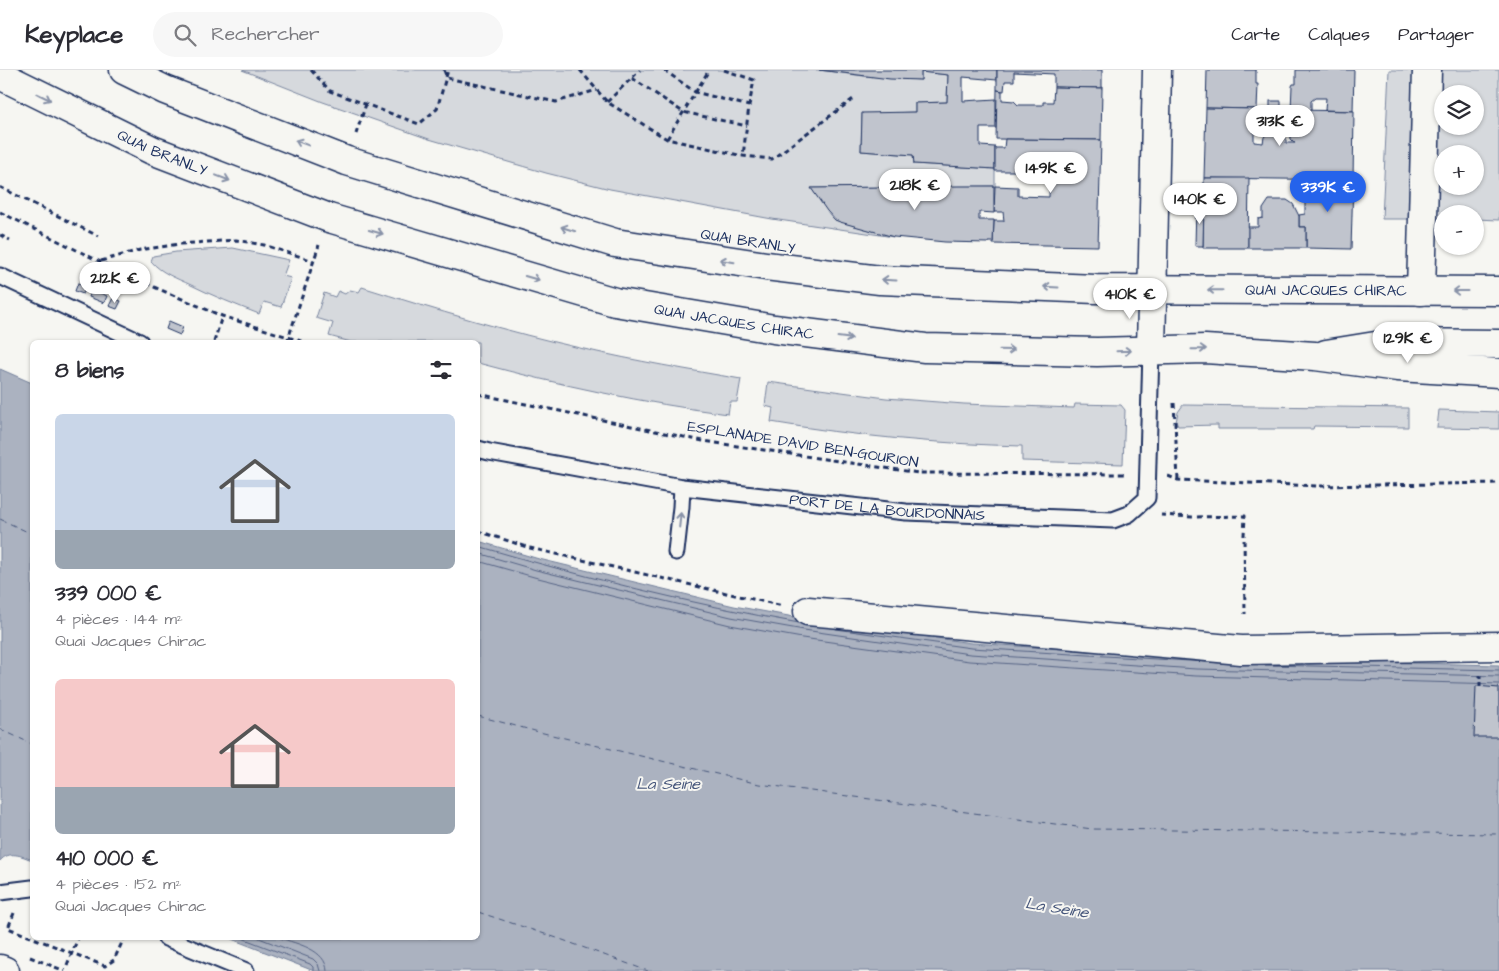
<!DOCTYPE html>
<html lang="fr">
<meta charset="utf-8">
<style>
:root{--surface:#fff;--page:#f7f7f7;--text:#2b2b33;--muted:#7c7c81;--line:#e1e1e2;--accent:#2563eb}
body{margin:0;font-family:"Architects Daughter",sans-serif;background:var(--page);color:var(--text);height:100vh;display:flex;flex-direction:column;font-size:19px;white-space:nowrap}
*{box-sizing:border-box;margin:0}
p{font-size:16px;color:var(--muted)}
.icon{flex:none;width:28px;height:28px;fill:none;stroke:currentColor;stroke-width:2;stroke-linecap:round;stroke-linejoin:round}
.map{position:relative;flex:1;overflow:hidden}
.drawer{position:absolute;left:30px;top:270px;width:450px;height:600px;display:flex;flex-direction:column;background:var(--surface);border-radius:8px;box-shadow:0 1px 4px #0004}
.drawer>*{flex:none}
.tools{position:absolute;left:1434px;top:15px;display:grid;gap:10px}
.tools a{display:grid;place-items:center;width:50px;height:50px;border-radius:50%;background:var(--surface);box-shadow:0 1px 4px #0004;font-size:25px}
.price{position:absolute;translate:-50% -42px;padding:0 11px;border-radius:18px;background:#fff;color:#222;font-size:16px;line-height:32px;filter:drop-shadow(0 1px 2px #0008)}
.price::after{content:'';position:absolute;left:50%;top:30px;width:15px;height:11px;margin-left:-8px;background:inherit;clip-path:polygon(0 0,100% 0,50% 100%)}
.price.active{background:var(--accent);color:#fff}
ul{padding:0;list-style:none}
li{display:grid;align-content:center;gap:10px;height:265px;padding:0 25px}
li span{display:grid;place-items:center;height:155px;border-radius:8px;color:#555}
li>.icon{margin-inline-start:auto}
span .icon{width:90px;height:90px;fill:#fffc;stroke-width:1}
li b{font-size:21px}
h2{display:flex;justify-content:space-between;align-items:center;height:60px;padding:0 25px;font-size:21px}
header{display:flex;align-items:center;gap:30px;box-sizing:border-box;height:70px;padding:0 25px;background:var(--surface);border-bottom:1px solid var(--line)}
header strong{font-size:24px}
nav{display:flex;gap:28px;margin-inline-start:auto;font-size:18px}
.search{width:350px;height:45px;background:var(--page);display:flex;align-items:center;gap:12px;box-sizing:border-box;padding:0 18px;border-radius:28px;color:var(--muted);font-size:19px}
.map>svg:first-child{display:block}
</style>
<header>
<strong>Keyplace</strong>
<div class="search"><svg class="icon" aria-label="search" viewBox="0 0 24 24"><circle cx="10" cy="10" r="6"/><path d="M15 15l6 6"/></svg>Rechercher</div>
<nav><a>Carte</a><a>Calques</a><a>Partager</a></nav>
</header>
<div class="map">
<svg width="1499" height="901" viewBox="0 0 1499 901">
<rect width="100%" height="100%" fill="#f6f6f2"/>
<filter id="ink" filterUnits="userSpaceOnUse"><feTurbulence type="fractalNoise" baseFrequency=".02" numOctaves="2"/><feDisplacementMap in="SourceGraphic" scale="10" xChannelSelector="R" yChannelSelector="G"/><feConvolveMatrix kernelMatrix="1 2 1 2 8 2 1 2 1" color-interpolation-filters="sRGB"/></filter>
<g filter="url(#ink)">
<!-- green -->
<g fill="#d6d9dd" stroke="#78849e" fill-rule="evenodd">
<polygon points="242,0 819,0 864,6 921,10 921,2 948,5 947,32 915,33 915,42 862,44 861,81 913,85 914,94 995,99 995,116 811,118 835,150 894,167 772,149 610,119 546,103 429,69 323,32"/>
<path d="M 1389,0 L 1499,0 L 1499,150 L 1475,149 L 1475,144 L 1442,144 L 1442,149 L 1382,149 ZM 1442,24 L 1475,24 L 1475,56 L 1442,56 ZM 1442,84 L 1475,84 L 1475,116 L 1442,116 Z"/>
<path d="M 233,178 L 289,190 L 283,206 L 291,208 L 281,237 L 264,232 L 259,244 C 236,235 213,226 191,215 C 176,208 161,203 151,191 L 153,186 L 176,182 Z"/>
<path d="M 362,217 C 435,240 509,262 584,279 C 636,291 689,300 741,309 L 737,332 L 730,332 L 728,344 C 643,333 560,315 478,293 L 478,272 L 351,272 L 329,266 L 333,253 L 316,248 L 324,223 L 335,227 L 338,221 L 345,224 L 350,220 L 359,222 Z"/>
<path d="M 768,312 L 886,328 L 964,334 L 1074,338 L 1075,334 L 1121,335 L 1125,340 L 1123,394 L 1022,391 L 1022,376 C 937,374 854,366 771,352 L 773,338 L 765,336 Z"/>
<polygon points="1183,335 1408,338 1408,357 1314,356 1313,359 1218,359 1218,355 1178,356 1176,352 1178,342"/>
<polygon points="1439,340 1499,342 1499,359 1437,358"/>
</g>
<!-- water -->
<g fill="#abb2c0" stroke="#717e99">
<path d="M 0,299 L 32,313 L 32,790 C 22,786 9,780 0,791 Z"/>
<polygon points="478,471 539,489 734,536 805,549 971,573 1197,588 1499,595 1499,901 314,901 229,868 478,868"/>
</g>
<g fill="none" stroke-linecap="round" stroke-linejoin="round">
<!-- shore -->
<g stroke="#556385" stroke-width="1">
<path d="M 478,476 C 583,507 691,534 799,553"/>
<polyline points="478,483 536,500 731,547 804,560 970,584 1196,599 1499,606"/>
<polyline points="478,491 534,507 730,555 802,568 969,591 1196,606 1499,614"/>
<polyline points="836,559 971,578 1223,593"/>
<polyline points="1265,595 1499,600"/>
<polyline points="242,868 310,894 313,897 313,901"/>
<polyline points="259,868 313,889 318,894 320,901"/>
<path d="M 280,868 C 297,874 326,879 327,901"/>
</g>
<!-- ferry -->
<g stroke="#46567b" stroke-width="1" stroke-dasharray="6 5" stroke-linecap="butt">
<polyline points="0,449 32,464"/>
<polyline points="478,646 535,661 759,714 1092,759 1499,764"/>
<polyline points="0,659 32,674"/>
<polyline points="478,842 560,869 648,901"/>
</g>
</g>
<!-- building -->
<g fill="#c0c4cd" stroke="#1b2f5e">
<polygon points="819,0 997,0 997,10 963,7 963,31 996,29 996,58 980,58 980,76 995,77 995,99 914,94 913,85 861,81 862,43 915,42 915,33 947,32 948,5 921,2 921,10 890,9"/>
<polygon points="997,0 1102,0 1102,18 1054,17 1054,4 1014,2 1014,11 1005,11 1004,21 997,20"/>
<polygon points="1207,0 1256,0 1256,14 1258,14 1257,39 1206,38"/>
<polygon points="1296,0 1354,0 1353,41 1325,40 1326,28 1315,28 1311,31 1311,40 1291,40 1292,16 1293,14 1296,14"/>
<polygon points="1054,17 1102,18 1101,70 996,69 997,20 1002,21 1002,30 1014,31 1018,35 1043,35 1043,32 1053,32"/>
<rect x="1270" y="31" width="11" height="8"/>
<polygon points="1206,38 1254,39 1254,72 1263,73 1264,67 1268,63 1282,64 1286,68 1286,73 1295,73 1293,72 1290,69 1290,57 1293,54 1295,54 1296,40 1354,41 1353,110 1204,108"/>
<polygon points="1005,69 1101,70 1098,176 993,174 994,151 1004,151 1003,142 994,142 995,116 1018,117 1018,126 1049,127 1050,92 1019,91 1019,101 995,101 995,78 1004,78"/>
<polygon points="1204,108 1249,108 1248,178 1203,178"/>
<polygon points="1300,109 1353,110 1351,179 1306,178 1306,157 1299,157 1299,145 1305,144 1305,124 1301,123"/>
<polygon points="958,116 994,116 994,143 979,142 979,150 994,150 993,172 988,172 988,173 945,172 894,167 840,152 835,150 827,141 811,118"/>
<polygon points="1269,130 1287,130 1293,134 1299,146 1299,157 1306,157 1306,178 1248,178 1248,157 1258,157 1258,149 1263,148 1263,139"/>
<polygon points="1196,135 1204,135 1203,176 1195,176"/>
<polygon points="78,213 87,216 83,224 75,221"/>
<polygon points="92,219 107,226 104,233 89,227"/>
<polygon points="113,228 121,231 117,239 109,236"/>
<polygon points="169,251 183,257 180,265 166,259"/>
<polygon points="1476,616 1499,618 1499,667 1474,667"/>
</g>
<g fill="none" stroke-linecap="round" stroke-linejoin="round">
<defs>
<g id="lane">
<polyline points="0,206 140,272"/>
<path id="s1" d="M 478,379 L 489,382 L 682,417 L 906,442 L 1113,450 L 1129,444 L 1147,428 L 1151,280"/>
<polyline points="676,482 681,437 682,417"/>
<polyline points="0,822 32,818"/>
<polyline points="166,868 246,901"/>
</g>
<g id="street">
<polyline points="1421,221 1427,0"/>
<polyline points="1326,284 1394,273 1499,274"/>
<polyline points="808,541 1241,580 1499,576"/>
</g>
<polyline id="secondary" points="1151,280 1157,0"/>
<g id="primary">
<path id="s2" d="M 124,0 L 165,20 L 347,91 L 615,173 L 766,196 L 880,210 L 1096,219 L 1499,221"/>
<path id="s3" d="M 0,5 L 152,80 L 329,148 L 615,232 L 774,259 L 925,278 L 1097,282 L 1205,279 L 1315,286 L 1398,297 L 1499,303"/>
<polyline points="0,899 5,901"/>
</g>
</defs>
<!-- lane casing -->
<use href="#lane" stroke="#1b2f5e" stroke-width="19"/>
<!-- street casing -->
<use href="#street" stroke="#1b2f5e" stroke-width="31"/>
<!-- secondary casing -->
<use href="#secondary" stroke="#1b2f5e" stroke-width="31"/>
<!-- primary casing -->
<use href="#primary" stroke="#1b2f5e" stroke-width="31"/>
<!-- path -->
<g stroke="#1b2f5e" stroke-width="3" stroke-dasharray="5 4" stroke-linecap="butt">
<polyline points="311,0 330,21 419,54 437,39 448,0"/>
<polyline points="444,0 447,8 556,32 597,20"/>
<polyline points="580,0 607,32 667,69 743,86 772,89 856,27"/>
<polyline points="664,0 695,22 749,36"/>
<polyline points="724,0 754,10 749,36 743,86"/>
<polyline points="632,8 683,42 747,56"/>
<polyline points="607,32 640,0"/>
<polyline points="356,64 366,34"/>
<polyline points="667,69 709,0"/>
<polyline points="0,117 98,166"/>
<polyline points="0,142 133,208 222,246 304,272"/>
<polyline points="0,165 10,170"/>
<polyline points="101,191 140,180 180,174 236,170 264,175 314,191"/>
<polyline points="214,272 222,246"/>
<polyline points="287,272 319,175"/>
<polyline points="478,324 703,371 919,403 1127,404"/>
<polyline points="1174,333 1178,410"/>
<polyline points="1168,406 1178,410 1318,416 1499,413"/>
<polyline points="1161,445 1192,447 1245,446 1244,465 1245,544"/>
<polyline points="478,461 530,478 783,536"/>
<polyline points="1480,617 1480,605"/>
<polyline points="14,843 8,858 105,896 114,890 124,868"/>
<polyline points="30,887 65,901"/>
<polyline points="67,895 78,868"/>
</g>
<!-- lane -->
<use href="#lane" stroke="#f6f6f2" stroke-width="15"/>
<!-- street -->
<use href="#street" stroke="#f6f6f2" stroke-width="28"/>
<!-- secondary -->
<use href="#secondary" stroke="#f6f6f2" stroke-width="28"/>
<!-- primary -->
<use href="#primary" stroke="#f6f6f2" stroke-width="28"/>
</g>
<!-- one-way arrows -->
<defs><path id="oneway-shaft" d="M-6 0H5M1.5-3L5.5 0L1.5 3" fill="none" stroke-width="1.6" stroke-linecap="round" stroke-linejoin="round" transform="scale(1.25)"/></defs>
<g stroke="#8892a8">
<use href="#oneway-shaft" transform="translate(44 27) rotate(26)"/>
<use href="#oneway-shaft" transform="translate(302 73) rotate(-159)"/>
<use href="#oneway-shaft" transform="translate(223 108) rotate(21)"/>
<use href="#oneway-shaft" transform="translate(568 159) rotate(-163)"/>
<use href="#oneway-shaft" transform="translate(376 162) rotate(16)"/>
<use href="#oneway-shaft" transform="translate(727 191) rotate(-171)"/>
<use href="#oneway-shaft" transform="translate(532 208) rotate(16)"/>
<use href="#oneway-shaft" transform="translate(889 210) rotate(-177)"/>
<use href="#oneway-shaft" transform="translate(1051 217) rotate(-177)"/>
<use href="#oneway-shaft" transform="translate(1215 220) rotate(-179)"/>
<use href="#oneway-shaft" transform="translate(1460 221) rotate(-180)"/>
<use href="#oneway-shaft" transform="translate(845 268) rotate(7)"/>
<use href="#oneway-shaft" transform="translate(1199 279) rotate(-1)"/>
<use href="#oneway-shaft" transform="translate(1007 280) rotate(1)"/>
<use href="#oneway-shaft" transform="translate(1124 281) rotate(-2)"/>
<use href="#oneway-shaft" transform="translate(680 450) rotate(-84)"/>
</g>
</g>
<g text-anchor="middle" stroke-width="4" stroke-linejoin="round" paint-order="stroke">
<!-- street labels -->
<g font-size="15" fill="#1b2f5e" stroke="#f6f6f2">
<text dy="5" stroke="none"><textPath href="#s3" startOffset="180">QUAI BRANLY</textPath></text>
<text transform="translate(748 171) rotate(9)" y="5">QUAI BRANLY</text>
<text dy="5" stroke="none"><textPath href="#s2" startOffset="1235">QUAI JACQUES CHIRAC</textPath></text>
<text dy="5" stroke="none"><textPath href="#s3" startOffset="778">QUAI JACQUES CHIRAC</textPath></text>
<text transform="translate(803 374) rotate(9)" y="5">ESPLANADE DAVID BEN-GOURION</text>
<text dy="5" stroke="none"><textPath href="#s1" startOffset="414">PORT DE LA BOURDONNAIS</textPath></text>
</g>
<!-- water labels -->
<g font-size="16" font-style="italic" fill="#46567b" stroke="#f6f6f2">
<text x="668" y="719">La Seine</text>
<text transform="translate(1057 837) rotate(9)" y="6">La Seine</text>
</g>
</g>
</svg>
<div class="tools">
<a><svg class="icon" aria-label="layers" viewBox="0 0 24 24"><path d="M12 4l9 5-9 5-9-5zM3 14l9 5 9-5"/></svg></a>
<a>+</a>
<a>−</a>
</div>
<b class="price" style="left:1280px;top:77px">313K €</b>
<b class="price" style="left:1051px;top:124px">149K €</b>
<b class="price" style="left:915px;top:141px">218K €</b>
<b class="price active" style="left:1328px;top:143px">339K €</b>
<b class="price" style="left:1200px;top:155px">140K €</b>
<b class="price" style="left:115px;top:234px">212K €</b>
<b class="price" style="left:1130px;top:250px">410K €</b>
<b class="price" style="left:1408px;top:294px">129K €</b>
<section class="drawer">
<h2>8 biens<svg class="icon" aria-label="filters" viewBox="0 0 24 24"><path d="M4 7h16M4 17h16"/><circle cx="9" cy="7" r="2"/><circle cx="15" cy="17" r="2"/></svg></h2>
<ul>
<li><span style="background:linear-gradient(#c9d6e8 75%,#9aa5b1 0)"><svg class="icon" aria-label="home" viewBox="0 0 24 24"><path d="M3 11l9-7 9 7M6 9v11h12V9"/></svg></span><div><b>339 000 €</b><p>4 pièces · 144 m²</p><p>Quai Jacques Chirac</p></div></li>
<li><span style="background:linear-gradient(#f6c9c9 70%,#9aa5b1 0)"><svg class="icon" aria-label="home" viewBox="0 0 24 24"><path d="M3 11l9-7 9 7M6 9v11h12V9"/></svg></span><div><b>410 000 €</b><p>4 pièces · 152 m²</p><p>Quai Jacques Chirac</p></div></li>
</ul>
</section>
</div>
